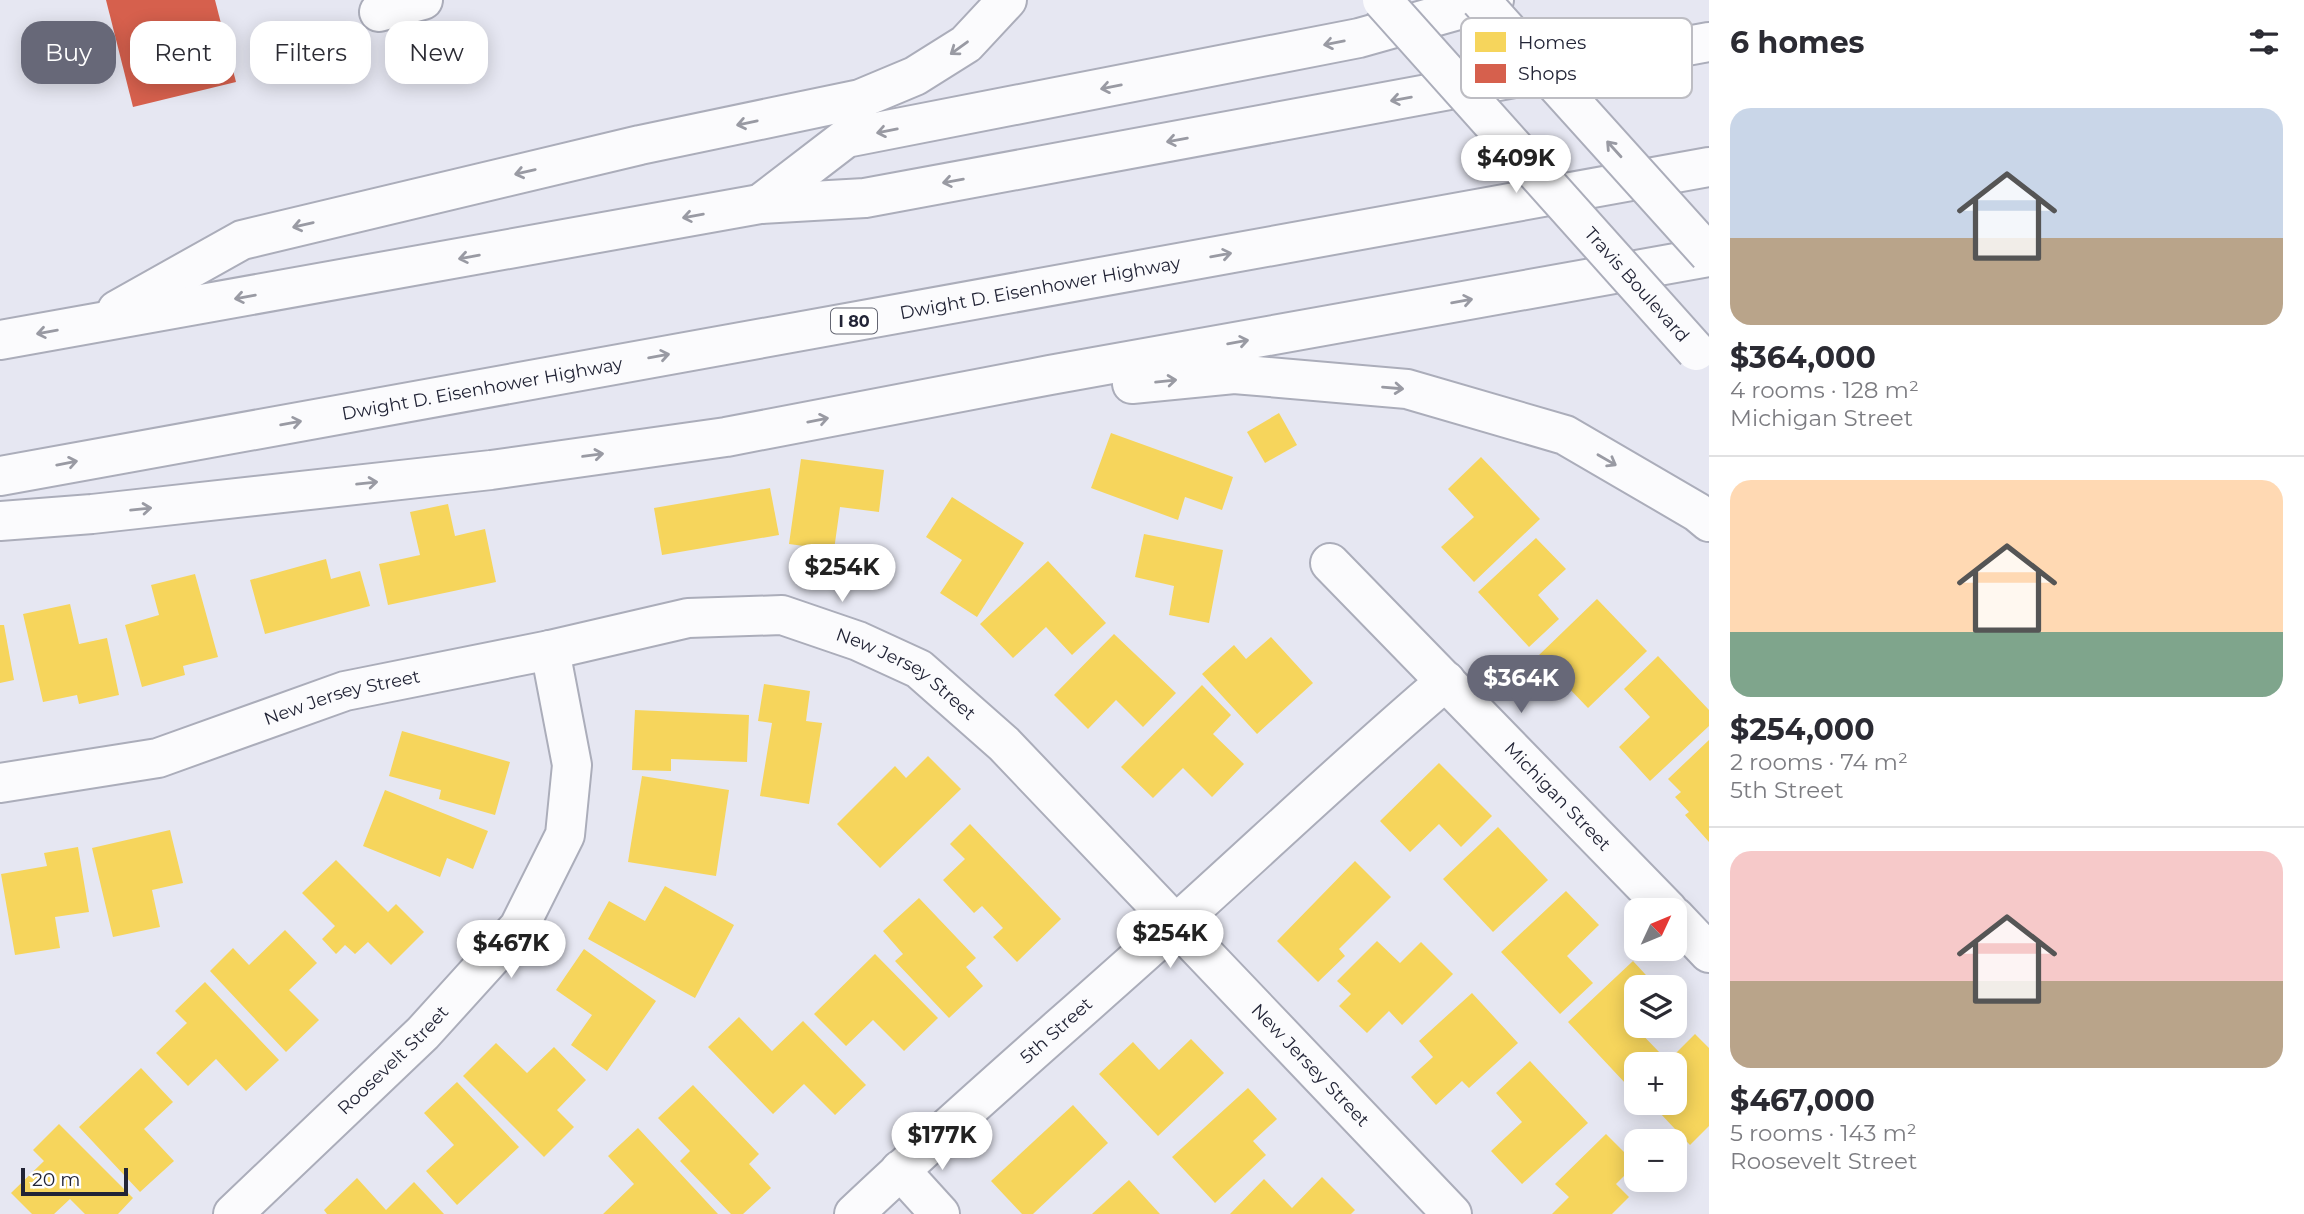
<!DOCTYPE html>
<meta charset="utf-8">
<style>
:root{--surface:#fff;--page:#f2f2f3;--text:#2b2b33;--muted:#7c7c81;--line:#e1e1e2;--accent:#676878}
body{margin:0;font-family:Montserrat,sans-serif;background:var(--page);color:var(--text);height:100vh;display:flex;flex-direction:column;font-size:26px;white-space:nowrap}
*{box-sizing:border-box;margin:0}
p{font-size:23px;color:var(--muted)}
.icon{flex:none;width:38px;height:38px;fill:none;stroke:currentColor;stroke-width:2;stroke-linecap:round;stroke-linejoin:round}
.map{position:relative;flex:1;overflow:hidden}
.sheet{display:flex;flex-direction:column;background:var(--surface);width:595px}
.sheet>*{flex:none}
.hud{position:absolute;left:21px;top:21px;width:665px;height:63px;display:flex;gap:14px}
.needle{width:46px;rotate:46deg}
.tools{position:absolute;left:1624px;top:898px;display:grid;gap:14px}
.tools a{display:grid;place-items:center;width:63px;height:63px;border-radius:14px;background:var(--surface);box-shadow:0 4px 18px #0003;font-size:35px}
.scale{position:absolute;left:21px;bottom:18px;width:107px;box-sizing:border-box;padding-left:7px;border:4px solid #222436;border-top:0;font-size:19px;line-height:24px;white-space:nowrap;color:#222436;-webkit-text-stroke:5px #fff;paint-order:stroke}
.price{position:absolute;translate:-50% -60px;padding:0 16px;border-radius:24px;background:#fff;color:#222;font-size:23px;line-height:46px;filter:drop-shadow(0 2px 4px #0008)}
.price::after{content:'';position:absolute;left:50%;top:42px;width:21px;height:16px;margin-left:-10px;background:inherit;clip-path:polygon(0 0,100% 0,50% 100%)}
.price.on{background:var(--accent);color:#fff}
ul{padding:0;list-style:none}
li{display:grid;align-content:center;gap:14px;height:371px;padding:0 21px}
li+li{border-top:2px solid var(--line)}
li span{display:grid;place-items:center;height:217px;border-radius:21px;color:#555}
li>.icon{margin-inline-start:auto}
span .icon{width:126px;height:126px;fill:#fffc;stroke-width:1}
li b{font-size:30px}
h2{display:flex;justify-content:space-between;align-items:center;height:84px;padding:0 21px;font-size:30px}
.chip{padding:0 24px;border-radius:21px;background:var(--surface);box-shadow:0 4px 18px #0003;font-size:24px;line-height:63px}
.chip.on{background:var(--accent);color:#fff}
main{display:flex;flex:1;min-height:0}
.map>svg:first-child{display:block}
</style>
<main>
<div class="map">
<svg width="1709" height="1214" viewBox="0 0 1709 1214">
<rect width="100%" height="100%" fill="#e6e7f2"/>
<!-- homes -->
<g fill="#f6d55c">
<polygon points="1279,413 1297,445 1265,463 1247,432"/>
<polygon points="1111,433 1233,477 1222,510 1185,497 1178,520 1091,488"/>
<polygon points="1481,457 1540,519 1474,582 1441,547 1474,517 1448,489"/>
<polygon points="801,459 884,470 879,512 840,507 834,550 789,544"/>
<polygon points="770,488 779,535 662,555 654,508"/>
<polygon points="952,497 1024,543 977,617 940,593 962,560 926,537"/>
<polygon points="448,504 455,536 485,529 496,582 388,605 379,564 420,555 410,512"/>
<polygon points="1144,534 1223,550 1209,623 1169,615 1174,586 1135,577"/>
<polygon points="1536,538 1566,569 1538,595 1559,619 1529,647 1478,592"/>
<polygon points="326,559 331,579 360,571 370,606 265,634 250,580"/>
<polygon points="1048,561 1106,623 1072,655 1046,627 1013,658 980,624"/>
<polygon points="195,574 218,657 183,666 185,675 142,687 125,625 159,615 151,585"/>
<polygon points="1597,599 1647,651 1588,708 1538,656"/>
<polygon points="70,604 79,644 107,638 119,695 79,704 77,695 43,702 23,614"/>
<polygon points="0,625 4,625 14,680 0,683"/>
<polygon points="1114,634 1176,693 1143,727 1116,700 1088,729 1054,695"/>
<polygon points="1271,637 1313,683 1257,734 1202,674 1234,645 1246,659"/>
<polygon points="1658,656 1709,710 1709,726 1650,781 1619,747 1650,717 1624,689"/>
<polygon points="764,684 810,691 806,721 822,723 809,804 760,796 772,723 758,721"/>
<polygon points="1202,685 1231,715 1213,734 1244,764 1212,797 1183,768 1153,798 1121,767"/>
<polygon points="635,710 749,715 747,762 671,759 671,771 632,770"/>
<polygon points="402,731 510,762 495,815 439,799 441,790 389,776"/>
<polygon points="1709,740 1709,842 1685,815 1689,812 1675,797 1681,792 1668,779"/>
<polygon points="928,756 961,789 880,868 837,824 895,766 906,778"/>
<polygon points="1439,763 1492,816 1461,847 1439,824 1410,852 1380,821"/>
<polygon points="642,776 729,790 716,876 628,862"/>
<polygon points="385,790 488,831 473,869 447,858 440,877 363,846"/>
<polygon points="970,824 1061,919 1017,962 993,937 1003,928 982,906 974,913 943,880 965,859 950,844"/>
<polygon points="1498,827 1548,880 1493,932 1443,879"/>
<polygon points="170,830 183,883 152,890 160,927 113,937 92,848"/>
<polygon points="78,847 89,912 55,917 60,948 15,955 1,874 47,866 44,853"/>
<polygon points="336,860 388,912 396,904 424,932 391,965 368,942 355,954 345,945 336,954 322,939 335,926 302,893"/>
<polygon points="1355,861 1391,897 1339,949 1345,956 1318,982 1277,941"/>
<polygon points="665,886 734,925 695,998 588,939 609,901 645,921"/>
<polygon points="1566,891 1599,925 1567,956 1593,983 1560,1014 1501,952"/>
<polygon points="919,898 976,958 966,967 983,986 949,1018 895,961 903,954 883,931"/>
<polygon points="285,930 317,963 289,990 319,1020 286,1052 210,971 233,948 249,965"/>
<polygon points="1377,941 1400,963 1421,942 1453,974 1402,1025 1389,1011 1367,1033 1339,1006 1351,994 1337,981"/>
<polygon points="584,949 656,1001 607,1071 571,1045 592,1015 556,990"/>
<polygon points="875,954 938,1018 904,1051 873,1020 846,1046 814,1014"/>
<polygon points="1633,961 1657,987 1636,987 1636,1021 1633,1025 1660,1053 1648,1064 1636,1064 1636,1074 1626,1084 1568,1022"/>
<polygon points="205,982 279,1060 246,1091 216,1059 188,1086 156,1053 187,1023 175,1011"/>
<polygon points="1472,993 1518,1043 1469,1088 1462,1081 1436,1105 1411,1077 1433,1057 1419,1041"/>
<polygon points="739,1017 772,1051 803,1021 866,1085 835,1115 804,1084 773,1114 708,1047"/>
<polygon points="1695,1034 1709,1048 1709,1126 1690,1145 1660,1113 1671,1102 1675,1102 1677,1096 1675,1094 1675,1064 1665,1064"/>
<polygon points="1191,1039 1224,1073 1158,1136 1099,1074 1133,1042 1159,1070"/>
<polygon points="496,1043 527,1073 554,1047 586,1080 557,1110 574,1127 544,1157 463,1076"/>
<polygon points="1530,1061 1588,1123 1522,1184 1491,1151 1522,1122 1496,1093"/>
<polygon points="141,1068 173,1102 144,1129 174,1161 140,1192 79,1127"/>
<polygon points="457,1082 519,1147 457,1205 426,1171 454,1145 424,1113"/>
<polygon points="693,1085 759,1154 749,1164 771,1188 743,1214 731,1214 680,1161 690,1151 658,1118"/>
<polygon points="1248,1088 1277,1119 1253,1141 1266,1155 1215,1203 1172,1157"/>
<polygon points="1073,1105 1108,1143 1033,1214 1022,1214 991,1181"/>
<polygon points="59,1124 133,1198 118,1214 85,1214 70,1199 54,1214 32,1214 11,1193 44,1161 33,1150"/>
<polygon points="638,1128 718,1214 603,1214 634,1184 608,1156"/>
<polygon points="1606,1134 1636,1164 1616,1184 1629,1197 1612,1214 1552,1214 1569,1197 1555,1184"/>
<polygon points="1322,1177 1355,1210 1351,1214 1230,1214 1264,1179 1292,1208"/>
<polygon points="357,1178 386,1210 414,1182 444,1214 327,1214 324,1210"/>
<polygon points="1129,1180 1160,1214 1092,1214"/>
</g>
<!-- shops -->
<polygon fill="#d6604d" points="106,0 215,0 236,82 133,107"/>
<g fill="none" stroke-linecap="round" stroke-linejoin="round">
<defs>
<g id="minor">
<polyline points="379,12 423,0"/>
<path id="s1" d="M 1330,563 L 1668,910"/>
<path id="s2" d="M 0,783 L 158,758 L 345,691 L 550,650 L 688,618 L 782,615 L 858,641 L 919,669 L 1004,744 L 1452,1214"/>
<polyline points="1675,917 1709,953"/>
<polyline points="900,1170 940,1214"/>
<path id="s3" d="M 233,1214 L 423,1033 L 519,927 L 565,835 L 572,765 L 550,650"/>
<path id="s4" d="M 854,1214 C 959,1114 1070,1020 1177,923 C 1267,842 1354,759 1446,681"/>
</g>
<g id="highway">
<polyline points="760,204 846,138 1359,38 1494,0"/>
<polyline points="117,310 242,240 640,145 860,99 915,76 966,44 1007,0"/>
<polyline points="0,340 760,204 865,198 1709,42"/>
<polyline points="1132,384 1234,374 1407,389 1565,435 1697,512 1709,522"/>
<path id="s5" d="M 0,476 L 1709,167"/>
<polyline points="0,521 92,514 491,470 726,437 1050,375 1709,257"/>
</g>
</defs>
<!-- minor casing -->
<use href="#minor" stroke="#abadba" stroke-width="42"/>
<!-- highway casing -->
<use href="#highway" stroke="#abadba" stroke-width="42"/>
<!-- minor -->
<use href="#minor" stroke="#fbfbfd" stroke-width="38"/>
<!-- highway -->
<use href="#highway" stroke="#fbfbfd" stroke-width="38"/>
<defs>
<g id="major-bridge">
<path id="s6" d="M 1382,0 L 1696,351"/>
<polyline points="1480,0 1709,254"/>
</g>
</defs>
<!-- major-bridge casing -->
<use href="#major-bridge" stroke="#abadba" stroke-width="42" stroke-linecap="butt"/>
<!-- major-bridge -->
<use href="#major-bridge" stroke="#fbfbfd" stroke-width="38"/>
</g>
<!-- one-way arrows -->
<defs><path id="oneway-shaft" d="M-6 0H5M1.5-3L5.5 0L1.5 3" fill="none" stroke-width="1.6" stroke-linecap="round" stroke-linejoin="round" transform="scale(1.75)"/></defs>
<g stroke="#999aa3">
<use href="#oneway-shaft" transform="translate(1334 43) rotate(169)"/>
<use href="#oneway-shaft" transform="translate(959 48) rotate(144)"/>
<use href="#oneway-shaft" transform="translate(1111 87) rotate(169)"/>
<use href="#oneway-shaft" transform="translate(1401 99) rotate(170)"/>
<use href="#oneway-shaft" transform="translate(747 123) rotate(168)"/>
<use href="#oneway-shaft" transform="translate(887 131) rotate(169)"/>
<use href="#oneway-shaft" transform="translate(1177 140) rotate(170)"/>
<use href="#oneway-shaft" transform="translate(1614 149) rotate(-132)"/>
<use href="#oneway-shaft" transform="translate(525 172) rotate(167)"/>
<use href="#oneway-shaft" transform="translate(953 181) rotate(170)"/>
<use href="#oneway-shaft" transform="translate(693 216) rotate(170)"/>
<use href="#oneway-shaft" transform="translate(303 225) rotate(167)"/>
<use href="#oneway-shaft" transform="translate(1221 255) rotate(-10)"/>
<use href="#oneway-shaft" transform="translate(469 257) rotate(170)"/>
<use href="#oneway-shaft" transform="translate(245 297) rotate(170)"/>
<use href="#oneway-shaft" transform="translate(1462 301) rotate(-10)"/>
<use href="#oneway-shaft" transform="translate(47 332) rotate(170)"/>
<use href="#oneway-shaft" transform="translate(1238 342) rotate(-10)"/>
<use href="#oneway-shaft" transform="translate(659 356) rotate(-10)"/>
<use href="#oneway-shaft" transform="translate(1166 381) rotate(-6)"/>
<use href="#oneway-shaft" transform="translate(1393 388) rotate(5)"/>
<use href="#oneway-shaft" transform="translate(818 420) rotate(-11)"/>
<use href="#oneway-shaft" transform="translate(291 423) rotate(-10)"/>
<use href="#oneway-shaft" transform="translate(593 455) rotate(-8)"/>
<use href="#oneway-shaft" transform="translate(1607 460) rotate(30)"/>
<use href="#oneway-shaft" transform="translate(67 463) rotate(-11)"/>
<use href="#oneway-shaft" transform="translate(367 483) rotate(-6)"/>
<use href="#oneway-shaft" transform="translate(141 509) rotate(-6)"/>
</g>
<g text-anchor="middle" stroke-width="7" stroke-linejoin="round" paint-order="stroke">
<!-- shield labels -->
<rect fill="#fff" stroke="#646672" stroke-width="2" x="831" y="308.5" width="46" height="25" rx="5"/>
<g font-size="16" font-weight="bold" fill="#222436">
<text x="854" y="327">I 80</text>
</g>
<!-- street labels -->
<g font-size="18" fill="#222436" stroke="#fff">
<text dy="6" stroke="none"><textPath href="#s6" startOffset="382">Travis Boulevard</textPath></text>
<text dy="6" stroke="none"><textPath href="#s5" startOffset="1057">Dwight D. Eisenhower Highway</textPath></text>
<text dy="6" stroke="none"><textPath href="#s5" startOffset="490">Dwight D. Eisenhower Highway</textPath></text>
<text dy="6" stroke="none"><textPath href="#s2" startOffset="942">New Jersey Street</textPath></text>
<text dy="6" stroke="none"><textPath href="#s2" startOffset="354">New Jersey Street</textPath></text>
<text dy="6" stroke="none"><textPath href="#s1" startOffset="326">Michigan Street</textPath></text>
<text dy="6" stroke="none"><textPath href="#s4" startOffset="273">5th Street</textPath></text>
<text dy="6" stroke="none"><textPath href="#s3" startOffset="222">Roosevelt Street</textPath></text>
<text dy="6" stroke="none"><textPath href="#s2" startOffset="1508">New Jersey Street</textPath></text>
</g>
</g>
<!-- legend -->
<rect x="1461" y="18" width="231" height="80" rx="10" fill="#fff" stroke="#bdbdc3" stroke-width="2"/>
<rect x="1475" y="32" width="31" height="20" fill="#f6d55c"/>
<rect x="1475" y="64" width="31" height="19" fill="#d6604d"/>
<g font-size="19" fill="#222436">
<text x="1518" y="49">Homes</text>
<text x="1518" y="80">Shops</text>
</g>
</svg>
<div class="tools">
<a><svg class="needle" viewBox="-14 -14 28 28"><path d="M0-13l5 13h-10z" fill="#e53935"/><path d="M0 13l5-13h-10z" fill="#7c7c81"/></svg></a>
<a><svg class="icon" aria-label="layers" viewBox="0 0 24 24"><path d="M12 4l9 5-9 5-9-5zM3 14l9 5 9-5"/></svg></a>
<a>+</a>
<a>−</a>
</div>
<div class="scale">20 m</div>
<b class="price" style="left:1516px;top:195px">$409K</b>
<b class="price" style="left:842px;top:604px">$254K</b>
<b class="price on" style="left:1521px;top:715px">$364K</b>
<b class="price" style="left:1170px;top:970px">$254K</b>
<b class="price" style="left:511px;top:980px">$467K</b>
<b class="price" style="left:942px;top:1172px">$177K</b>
<div class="hud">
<a class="chip on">Buy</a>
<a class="chip">Rent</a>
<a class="chip">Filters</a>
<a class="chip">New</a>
</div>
</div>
<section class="sheet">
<h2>6 homes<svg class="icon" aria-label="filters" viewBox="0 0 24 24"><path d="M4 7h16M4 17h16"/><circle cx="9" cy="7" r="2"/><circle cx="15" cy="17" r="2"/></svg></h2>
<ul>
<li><span style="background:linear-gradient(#c9d6e8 60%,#b9a48a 0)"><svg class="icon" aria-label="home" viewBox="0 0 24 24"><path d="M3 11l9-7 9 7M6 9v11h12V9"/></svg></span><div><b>$364,000</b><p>4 rooms · 128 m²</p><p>Michigan Street</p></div></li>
<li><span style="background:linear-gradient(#ffd9b3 70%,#7fa58c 0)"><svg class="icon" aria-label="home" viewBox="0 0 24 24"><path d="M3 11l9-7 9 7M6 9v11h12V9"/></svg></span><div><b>$254,000</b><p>2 rooms · 74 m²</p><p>5th Street</p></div></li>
<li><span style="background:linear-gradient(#f6c9c9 60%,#b9a48a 0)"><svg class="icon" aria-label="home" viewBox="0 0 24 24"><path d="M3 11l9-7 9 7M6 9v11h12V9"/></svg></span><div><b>$467,000</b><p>5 rooms · 143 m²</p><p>Roosevelt Street</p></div></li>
</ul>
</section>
</main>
